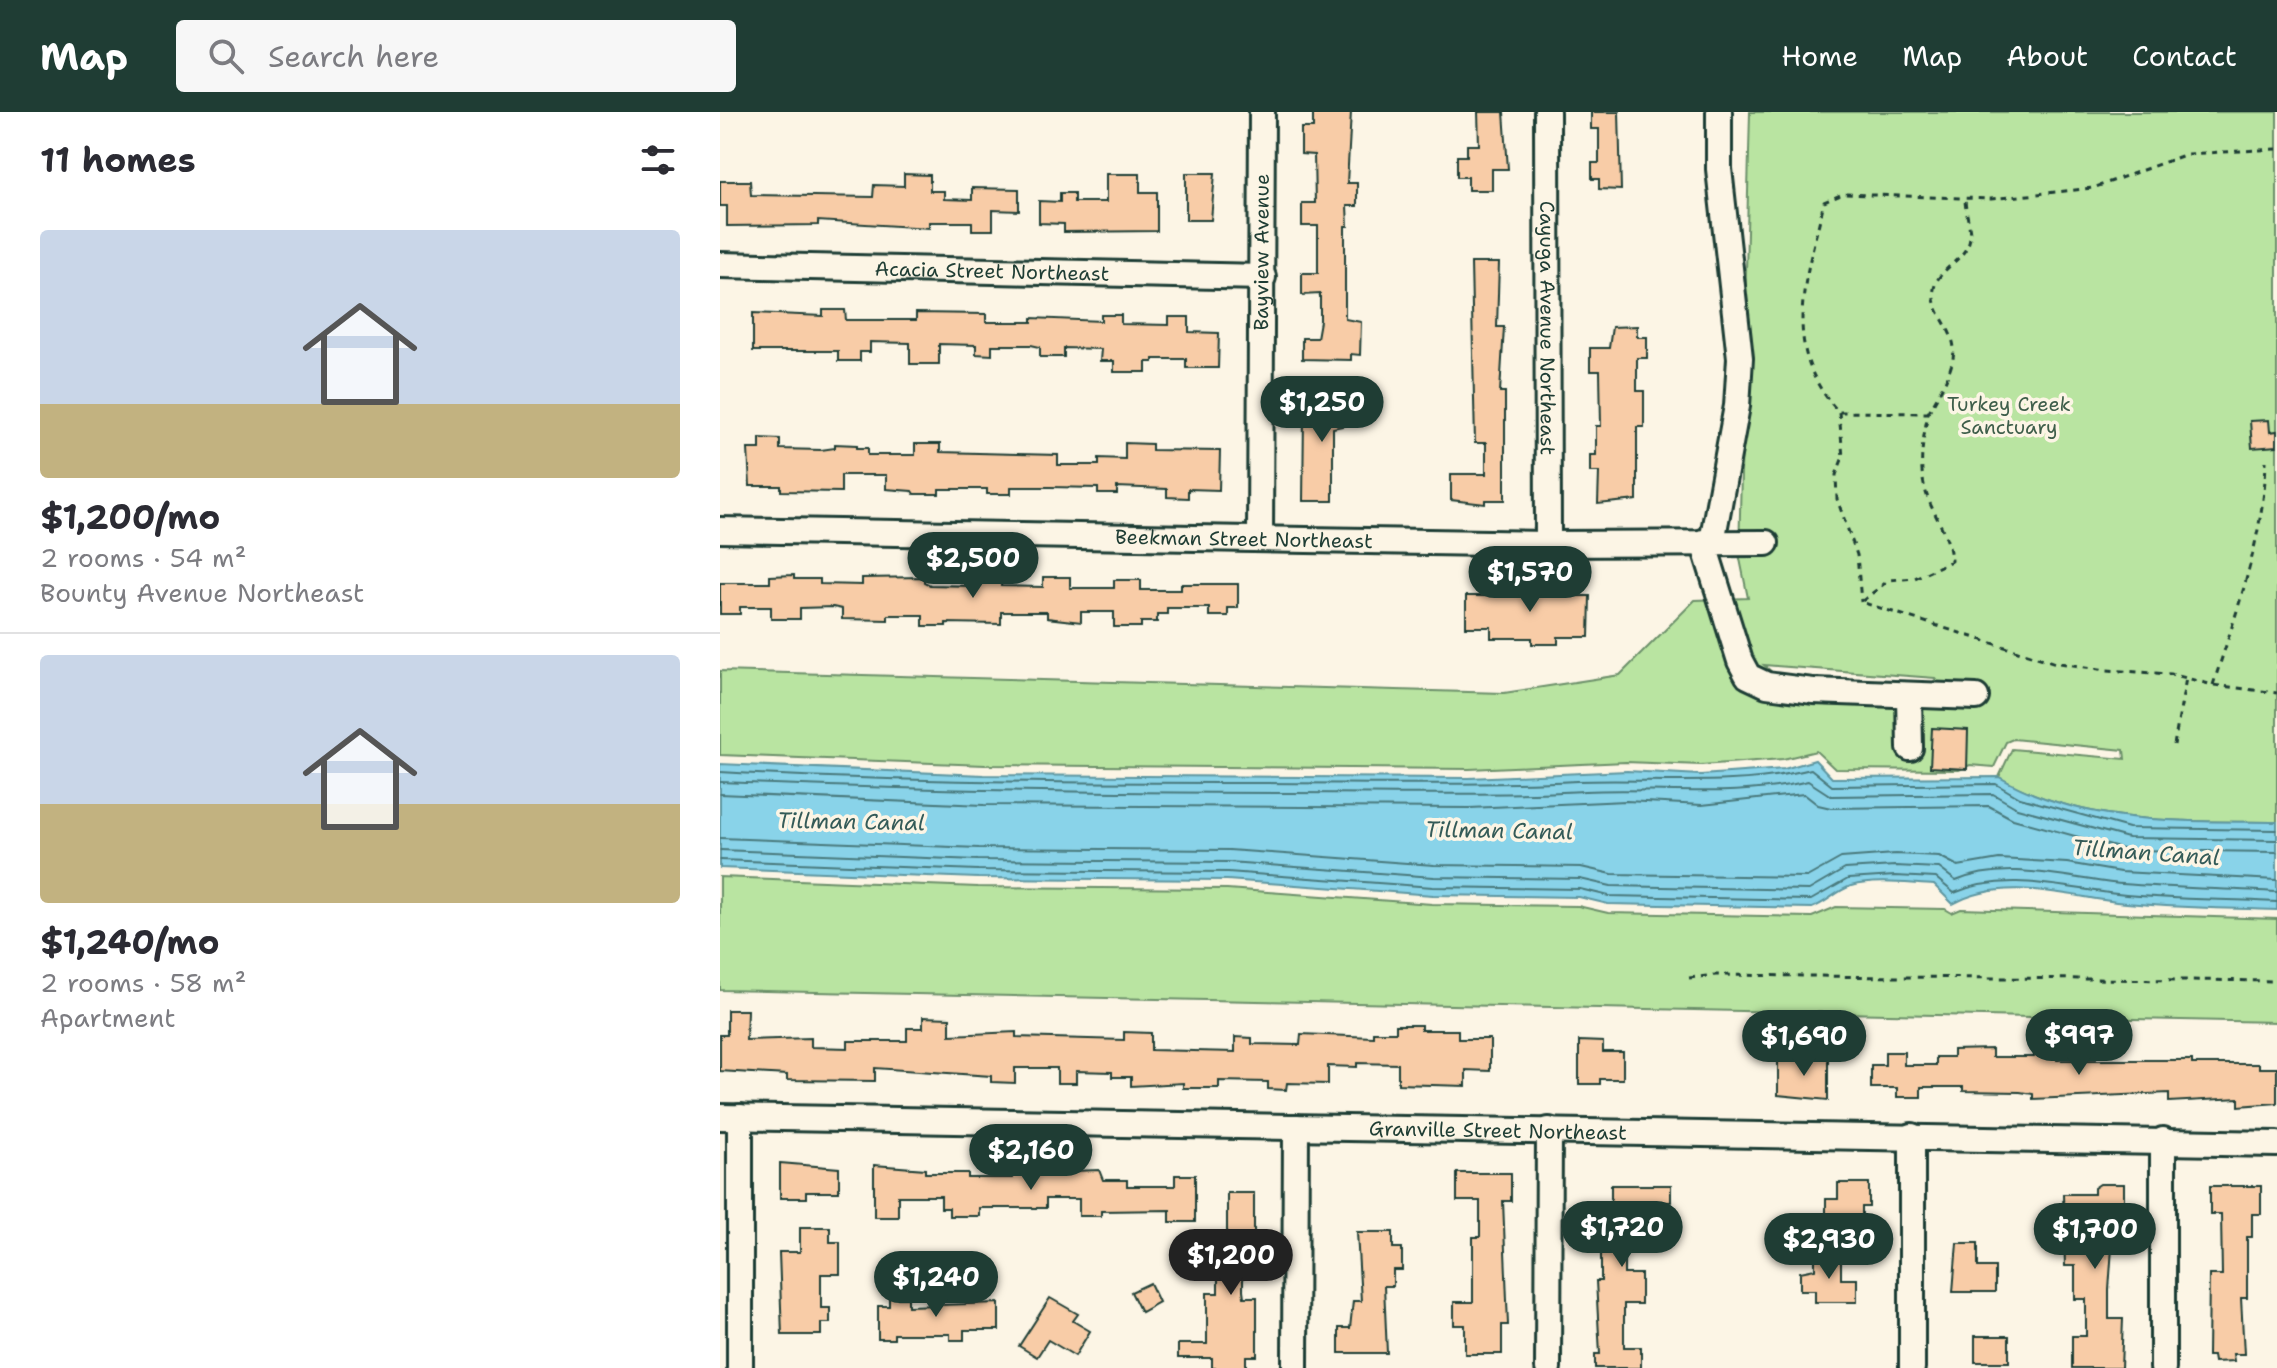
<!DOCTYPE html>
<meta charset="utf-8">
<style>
:root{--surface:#fff;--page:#f7f7f7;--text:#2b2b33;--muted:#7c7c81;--line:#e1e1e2;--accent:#1f3d34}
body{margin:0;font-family:"Shantell Sans",sans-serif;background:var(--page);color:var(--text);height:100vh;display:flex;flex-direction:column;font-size:30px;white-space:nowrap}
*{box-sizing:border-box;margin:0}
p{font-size:26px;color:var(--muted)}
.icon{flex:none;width:44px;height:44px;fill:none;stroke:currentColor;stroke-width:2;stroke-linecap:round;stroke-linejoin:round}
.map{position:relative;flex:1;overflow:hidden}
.details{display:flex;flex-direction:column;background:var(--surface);width:720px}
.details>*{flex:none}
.price{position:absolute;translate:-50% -68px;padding:0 18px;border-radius:28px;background:var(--accent);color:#fff;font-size:26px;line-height:52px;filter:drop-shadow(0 2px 4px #0008)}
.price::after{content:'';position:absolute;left:50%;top:48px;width:24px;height:18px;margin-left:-12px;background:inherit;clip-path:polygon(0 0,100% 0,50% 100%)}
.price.active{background:#222;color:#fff}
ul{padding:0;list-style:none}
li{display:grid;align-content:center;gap:16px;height:424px;padding:0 40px}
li+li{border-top:2px solid var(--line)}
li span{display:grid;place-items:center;height:248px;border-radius:8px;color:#555}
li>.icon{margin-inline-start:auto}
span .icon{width:144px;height:144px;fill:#fffc;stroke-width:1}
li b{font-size:34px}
h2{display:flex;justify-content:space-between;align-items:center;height:96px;padding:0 40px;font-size:34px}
header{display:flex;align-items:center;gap:48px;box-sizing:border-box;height:112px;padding:0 40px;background:var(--accent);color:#fff}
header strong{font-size:38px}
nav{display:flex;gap:44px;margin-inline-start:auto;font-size:28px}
.search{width:560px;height:72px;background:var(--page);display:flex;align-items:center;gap:20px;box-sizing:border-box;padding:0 28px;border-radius:8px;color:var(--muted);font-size:30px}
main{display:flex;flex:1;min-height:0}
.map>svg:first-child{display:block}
</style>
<header>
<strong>Map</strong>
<div class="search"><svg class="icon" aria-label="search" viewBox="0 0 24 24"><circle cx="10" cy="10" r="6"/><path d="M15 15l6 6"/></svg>Search here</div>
<nav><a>Home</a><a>Map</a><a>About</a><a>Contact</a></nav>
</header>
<main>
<section class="details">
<h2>11 homes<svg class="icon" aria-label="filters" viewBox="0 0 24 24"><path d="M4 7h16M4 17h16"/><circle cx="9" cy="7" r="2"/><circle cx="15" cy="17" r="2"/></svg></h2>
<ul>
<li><span style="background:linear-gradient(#c9d6e8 70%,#c2b280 0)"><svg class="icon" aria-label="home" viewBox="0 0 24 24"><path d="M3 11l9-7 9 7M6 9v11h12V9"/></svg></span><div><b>$1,200/mo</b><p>2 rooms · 54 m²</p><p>Bounty Avenue Northeast</p></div></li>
<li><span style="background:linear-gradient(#c9d6e8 60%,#c2b280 0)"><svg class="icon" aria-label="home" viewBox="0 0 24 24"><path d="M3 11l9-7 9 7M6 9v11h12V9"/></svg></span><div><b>$1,240/mo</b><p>2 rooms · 58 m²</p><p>Apartment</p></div></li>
</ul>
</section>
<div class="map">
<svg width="1557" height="1256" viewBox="0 0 1557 1256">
<rect width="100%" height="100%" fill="#fcf5e5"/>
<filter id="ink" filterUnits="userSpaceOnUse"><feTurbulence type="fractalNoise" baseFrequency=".0125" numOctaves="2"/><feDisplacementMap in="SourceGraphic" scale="16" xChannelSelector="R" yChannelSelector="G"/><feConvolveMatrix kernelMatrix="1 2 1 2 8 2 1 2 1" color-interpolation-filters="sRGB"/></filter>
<g filter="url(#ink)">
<!-- green -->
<g fill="#b9e4a1" stroke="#6c906a" stroke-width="2" fill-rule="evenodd">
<path d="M 1030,0 L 1557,0 L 1557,710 C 1463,709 1363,714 1279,665 L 1292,637 L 1405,647 L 1404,638 L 1293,627 L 1286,630 L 1274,655 L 1250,653 L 1239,658 L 1115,657 L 1096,639 L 1063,647 L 981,653 L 906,650 L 749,657 L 265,653 L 0,643 L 0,559 L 784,581 L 900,563 L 975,488 L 1028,486 L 1019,442 ZM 1044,553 L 1215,566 L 1216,567 L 1209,574 L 1054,562 Z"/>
<polygon points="0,765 258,775 507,777 712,792 858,794 888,801 1092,805 1116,795 1225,797 1232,801 1241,797 1557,807 1557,910 0,878"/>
</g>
<!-- water -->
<path fill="#89d3e9" stroke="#5f97a1" stroke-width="2" d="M 1095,648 L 1112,666 L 1279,665 C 1363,714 1463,709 1557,710 L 1557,798 C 1504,796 1449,796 1396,790 C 1343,783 1282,764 1233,792 L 1214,773 C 1189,772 1156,767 1131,774 C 1118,778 1106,791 1092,796 L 888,792 L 859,785 L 713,783 L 507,768 L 258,766 L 0,756 L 0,652 L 264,663 L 749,666 L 907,659 L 981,663 L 1064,657 Z"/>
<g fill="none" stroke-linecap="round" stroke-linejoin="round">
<!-- shore -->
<g stroke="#49797c" stroke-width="2">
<path d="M 0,660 C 179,670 358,671 537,671 C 644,671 750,674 857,669 C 935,666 1014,676 1091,657 L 1112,674 L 1276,672 L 1300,686 L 1409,716 L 1557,718"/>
<path d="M 0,670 C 190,678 379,681 569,681 C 668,681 766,684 865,679 C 939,675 1015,687 1088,669 L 1111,684 L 1273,682 L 1297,696 L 1408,726 L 1557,728"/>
<polyline points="0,682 264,693 750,696 906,689 982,693 1084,682 1098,693 1111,696 1269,694 1293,707 1406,738 1557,740"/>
<polyline points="0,726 259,736 509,738 714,753 861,755 892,762 1087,765 1121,746 1175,742 1219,744 1238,754 1279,747 1347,751 1400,760 1557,768"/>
<path d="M 0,738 L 258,748 L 508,750 L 714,765 L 860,767 L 891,774 L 1089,778 L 1125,757 L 1175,754 L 1219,756 L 1236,769 C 1287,747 1348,767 1402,772 C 1453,776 1505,777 1557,780"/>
<path d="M 0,748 L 258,758 L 508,760 L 713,775 L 860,777 L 889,784 L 1091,788 L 1128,767 L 1175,764 L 1216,766 L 1234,781 C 1286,759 1343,776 1397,782 C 1450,788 1504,787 1557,790"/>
</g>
</g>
<!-- building -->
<g fill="#f8cca7" stroke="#1f3d34" stroke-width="2">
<polygon points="593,0 631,0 627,71 637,71 637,94 627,94 628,114 625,114 625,207 641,210 640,243 631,242 631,248 582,247 582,226 597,226 600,209 600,182 582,183 582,161 598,161 598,114 582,114 582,91 595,91 594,43 581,42 581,16 593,16"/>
<polygon points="758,0 784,0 788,57 772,57 772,78 748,78 748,65 737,65 737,44 747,44 747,33 759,33"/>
<polygon points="871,0 899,0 901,78 879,77 879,67 872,67 872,51 879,51 879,17 871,17"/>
<polygon points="466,61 495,61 491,108 466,108"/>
<polygon points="184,62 210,63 210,79 224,79 224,87 252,88 252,76 299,77 299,99 273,98 273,118 252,118 252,110 209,110 209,116 98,109 98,113 7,114 7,94 0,94 0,69 30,69 31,83 153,85 154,73 184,74"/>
<polygon points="386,62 420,62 420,80 437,80 437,119 344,120 344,112 319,111 319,89 340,90 340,81 354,81 354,90 386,90"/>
<polygon points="751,151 779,151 777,215 784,215 780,280 785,280 785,388 765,388 765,392 731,388 731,362 766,362 766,331 755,331"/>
<polygon points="103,198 125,198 126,208 196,208 196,201 266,202 266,210 312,210 312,206 381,209 381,203 401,203 401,212 449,213 449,205 469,205 469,220 499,221 498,256 466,256 466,247 433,247 433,250 426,250 426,260 394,260 394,249 380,249 381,237 344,236 344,245 320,245 320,235 311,233 272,233 272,243 256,242 256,233 219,232 219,252 190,252 190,231 150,230 150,240 140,240 140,249 118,249 118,239 33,239 33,201 103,204"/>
<polygon points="917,214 917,225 927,225 927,246 917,246 917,279 924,279 924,315 917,315 917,388 878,392 879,360 870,360 870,343 876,343 876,314 881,314 880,259 870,259 870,236 889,236 892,215"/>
<polygon points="594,277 618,277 618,288 627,288 627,313 613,316 613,389 583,389 584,304 593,304"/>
<polygon points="1549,308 1550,320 1557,319 1557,334 1532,336 1530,309"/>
<polygon points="40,326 60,327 60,337 101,338 115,336 115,332 137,333 137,336 148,336 148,343 195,343 195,332 220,332 220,340 338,343 338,353 379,353 379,346 405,347 405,331 432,332 432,338 500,339 499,378 468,377 468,386 447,385 447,377 397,375 397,382 378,382 378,376 330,375 291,375 291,382 267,382 267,377 219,377 219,382 194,382 192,379 166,377 166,363 121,363 121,380 61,379 61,374 30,374 28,337 40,337"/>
<polygon points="74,463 74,467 100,467 100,472 142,473 142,466 204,465 204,470 210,473 253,474 253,464 282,464 281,474 323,475 323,465 350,465 350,476 394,476 394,468 421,468 421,478 461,478 461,472 518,472 518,496 508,496 508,504 489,504 489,496 447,496 447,502 437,502 437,510 421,510 421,515 394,515 394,500 361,500 361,510 327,506 327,500 281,500 281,512 226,511 226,514 203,514 203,503 168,503 168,508 122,507 122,497 113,495 80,496 80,507 51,507 51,495 20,495 20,502 0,502 0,471 50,471 50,464"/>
<polygon points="835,474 835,484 870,484 869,525 838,525 838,532 812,532 812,526 771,526 771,515 746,515 746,484 779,484 779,475"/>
<polygon points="1212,616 1248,618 1247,657 1210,655"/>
<polygon points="7,898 27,898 26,928 91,926 91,935 128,936 128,929 187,929 187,916 203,916 203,905 230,906 230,923 296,920 296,925 404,928 404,920 431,921 431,938 515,940 515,925 532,926 532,932 580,933 581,922 653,925 653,920 676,920 676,913 701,913 701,918 738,918 738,927 770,927 770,959 746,958 746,974 678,972 678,952 637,951 637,955 608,954 608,972 567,971 566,978 548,977 548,970 499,969 499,976 463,976 463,971 411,974 411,965 392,965 392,960 356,959 356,971 337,971 337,956 295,956 295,971 271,970 271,964 155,956 155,969 67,968 67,963 0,959 0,923 7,923"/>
<polygon points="859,929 883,930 883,940 903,940 903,967 880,967 880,972 859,972"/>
<polygon points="1314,934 1337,934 1337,948 1472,948 1472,952 1539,952 1539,956 1557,956 1557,991 1519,994 1519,986 1449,990 1449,981 1313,987 1313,982 1300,980 1243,979 1243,975 1201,975 1201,985 1177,985 1177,976 1151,976 1151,953 1165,953 1165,940 1184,940 1184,953 1216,953 1216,945 1233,945 1233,938 1272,937 1272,945 1314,945"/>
<polygon points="1084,943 1108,944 1108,988 1058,983 1058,947 1084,948"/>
<polygon points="60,1051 119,1056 119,1080 86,1080 86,1086 60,1086"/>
<polygon points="154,1053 205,1057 205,1061 248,1061 248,1066 292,1066 292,1060 302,1060 302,1056 326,1056 326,1060 379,1058 383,1068 407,1068 407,1074 455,1074 455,1063 475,1063 475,1110 450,1110 450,1098 381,1099 381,1104 359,1104 359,1087 326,1087 326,1096 259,1096 259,1104 229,1104 229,1096 221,1096 221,1084 178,1084 178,1105 154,1105"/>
<polygon points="737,1061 791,1061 791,1089 783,1089 788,1213 782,1213 782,1242 745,1242 745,1213 734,1213 734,1190 753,1190 753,1125 760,1125 760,1089 737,1089"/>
<polygon points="1118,1071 1149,1071 1149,1095 1142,1095 1142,1120 1118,1120 1118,1109 1106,1109 1106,1087 1118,1087"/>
<polygon points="1380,1072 1404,1072 1404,1121 1393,1121 1389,1178 1389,1207 1403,1207 1401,1256 1352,1256 1352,1224 1366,1224 1366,1187 1355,1187 1355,1154 1345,1154 1343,1082 1374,1082 1374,1076"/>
<polygon points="891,1073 951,1073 951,1090 931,1090 931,1122 904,1122 904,1162 921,1162 921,1192 904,1192 904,1235 921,1235 921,1256 875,1256 875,1242 880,1242 876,1169 881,1169 881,1122 874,1122 874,1102 891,1102"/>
<polygon points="1490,1074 1541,1074 1541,1102 1532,1102 1532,1125 1527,1125 1527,1186 1521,1186 1524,1242 1513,1242 1514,1249 1494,1250 1493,1244 1488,1244 1489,1163 1502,1163 1501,1102 1490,1102"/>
<polygon points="507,1081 534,1081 534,1135 523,1135 523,1178 524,1185 537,1185 537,1244 526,1244 526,1256 492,1256 492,1246 458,1246 458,1232 487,1232 487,1181 498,1181 498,1158 507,1158"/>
<polygon points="80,1115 110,1115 110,1130 120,1130 120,1162 101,1162 101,1196 110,1196 110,1211 101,1211 101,1223 62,1223 59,1140 80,1140"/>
<polygon points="637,1120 673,1120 673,1136 682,1136 682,1158 673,1158 673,1174 664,1174 667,1241 619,1241 619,1216 630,1216 633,1189 641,1189"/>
<polygon points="1237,1131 1258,1131 1258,1155 1275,1155 1275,1180 1233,1180"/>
<polygon points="1095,1144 1121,1144 1121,1167 1137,1167 1137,1190 1095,1190 1095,1178 1080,1178 1080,1160 1095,1157"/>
<polygon points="430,1171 439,1190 421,1200 411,1180"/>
<polygon points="169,1186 188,1186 188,1194 279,1191 279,1218 244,1218 244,1228 230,1228 230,1222 174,1222 174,1227 158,1227 158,1194 169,1194"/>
<polygon points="330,1186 358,1202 353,1209 370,1219 355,1244 328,1228 317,1245 299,1234"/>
<rect x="1255" y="1224" width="34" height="26"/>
</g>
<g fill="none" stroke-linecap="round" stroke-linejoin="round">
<defs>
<g id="minor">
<path id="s1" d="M 827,0 L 828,432"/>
<path id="s2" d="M 0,153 L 543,165"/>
<path id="s3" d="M 0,418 L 828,432 L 1046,431"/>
<path id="s4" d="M 540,426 L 542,0"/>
<polyline points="983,430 1020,549 1028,564 1047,573 1093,579 1256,585"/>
<polyline points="992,430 1017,294 1020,246 999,57 999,0"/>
<polyline points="1189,583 1190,636"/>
<path id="s5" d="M 0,1005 L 1557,1032"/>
<polyline points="1192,1024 1192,1256"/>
<polyline points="1443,1028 1443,1256"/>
<polyline points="20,1256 20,1005"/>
<polyline points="575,1256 576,1015"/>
<polyline points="828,1256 829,1018"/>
</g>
</defs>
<!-- minor casing -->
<use href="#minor" stroke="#1f3d34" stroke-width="30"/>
<!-- path -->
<g stroke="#1f3d34" stroke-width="3" stroke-dasharray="6 6" stroke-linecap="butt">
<path d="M 1557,37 L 1467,42 L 1373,76 L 1271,87 L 1123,82 L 1104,90 C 1087,164 1058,236 1119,300 L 1208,301 C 1202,333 1197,359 1209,389 C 1218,410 1230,426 1231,449 L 1195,466 L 1169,468 L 1141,490 L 1333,550 L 1386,558 L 1451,562 L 1493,573 L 1557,581"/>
<polyline points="1119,300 1123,345 1116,363 1117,387 1137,443 1141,490"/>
<path d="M 1208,301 C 1218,283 1233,260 1234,238 C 1234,215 1207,196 1215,173 C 1222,154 1250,145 1250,123 C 1250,112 1245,99 1245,86"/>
<path d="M 1493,573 C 1516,502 1544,425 1546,349"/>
<polyline points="1454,633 1466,566"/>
<polyline points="969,866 996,863 1557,869"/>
</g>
<!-- minor -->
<use href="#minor" stroke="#fcf5e5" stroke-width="24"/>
</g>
</g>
<g text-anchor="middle" stroke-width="7" stroke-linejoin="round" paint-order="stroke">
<!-- street labels -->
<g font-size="20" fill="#1f3d34" stroke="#fcf5e5">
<text dy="7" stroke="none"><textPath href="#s4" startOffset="286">Bayview Avenue</textPath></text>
<text dy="7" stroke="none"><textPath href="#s2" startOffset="272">Acacia Street Northeast</textPath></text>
<text dy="7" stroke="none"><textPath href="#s1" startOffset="216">Cayuga Avenue Northeast</textPath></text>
<text dy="7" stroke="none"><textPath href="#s3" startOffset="524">Beekman Street Northeast</textPath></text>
<text dy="7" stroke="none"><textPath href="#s5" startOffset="778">Granville Street Northeast</textPath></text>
</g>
<!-- park labels -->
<g font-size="20" fill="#3e5e4a" stroke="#fcf5e5">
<text x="1289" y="299">Turkey Creek<tspan x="1289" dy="23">Sanctuary</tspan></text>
</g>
<!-- water labels -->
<g font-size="22" font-style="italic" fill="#345b58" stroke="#fcf5e5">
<text transform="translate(131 709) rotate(1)" y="8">Tillman Canal</text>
<text transform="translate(779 718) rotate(1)" y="8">Tillman Canal</text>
<text transform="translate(1426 740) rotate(4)" y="8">Tillman Canal</text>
</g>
</g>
</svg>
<b class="price" style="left:602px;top:332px">$1,250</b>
<b class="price" style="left:253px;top:488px">$2,500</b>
<b class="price" style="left:810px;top:502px">$1,570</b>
<b class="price" style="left:1359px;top:965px">$997</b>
<b class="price" style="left:1084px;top:966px">$1,690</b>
<b class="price" style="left:311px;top:1080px">$2,160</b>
<b class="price" style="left:902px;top:1157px">$1,720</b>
<b class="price" style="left:1375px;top:1159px">$1,700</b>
<b class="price" style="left:1109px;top:1169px">$2,930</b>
<b class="price active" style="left:511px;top:1185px">$1,200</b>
<b class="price" style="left:216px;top:1207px">$1,240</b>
</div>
</main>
